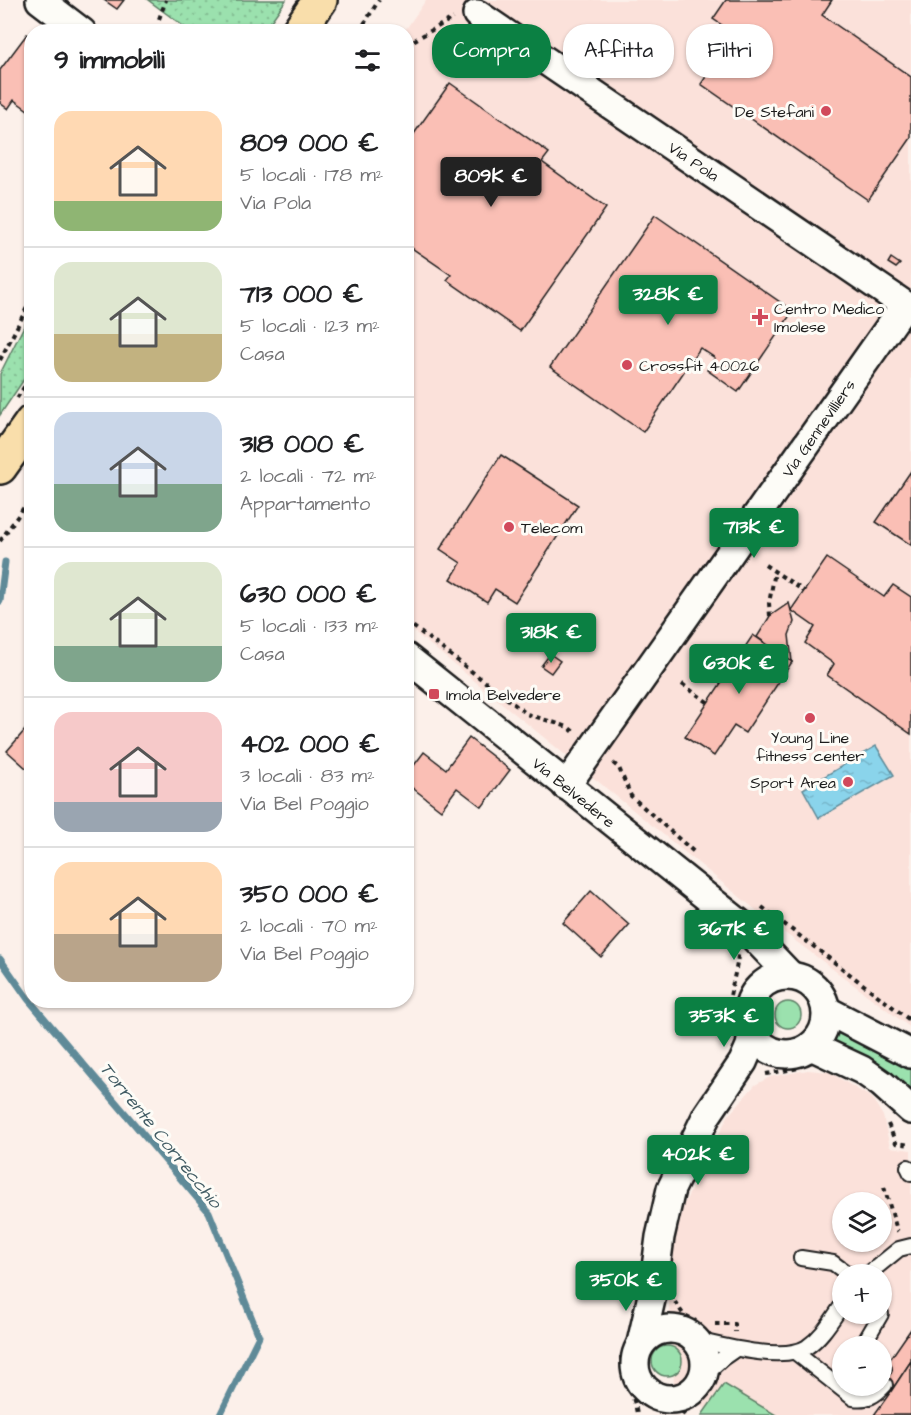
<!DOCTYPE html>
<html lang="it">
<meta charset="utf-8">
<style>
:root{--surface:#fff;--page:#f2f2f2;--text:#202124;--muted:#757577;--line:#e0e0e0;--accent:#0b8043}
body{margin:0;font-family:"Architects Daughter",sans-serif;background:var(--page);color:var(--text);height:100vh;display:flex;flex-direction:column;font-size:22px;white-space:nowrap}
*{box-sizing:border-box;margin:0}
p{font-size:20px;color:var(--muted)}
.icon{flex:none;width:33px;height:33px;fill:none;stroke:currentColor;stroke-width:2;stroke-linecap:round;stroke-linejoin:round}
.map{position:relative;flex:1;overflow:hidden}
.side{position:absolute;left:24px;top:24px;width:390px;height:984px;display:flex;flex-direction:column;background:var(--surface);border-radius:24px;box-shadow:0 2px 4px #0004}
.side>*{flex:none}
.guide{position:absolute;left:432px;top:24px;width:388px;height:54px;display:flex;gap:12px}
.controls{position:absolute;left:832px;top:1192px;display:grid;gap:12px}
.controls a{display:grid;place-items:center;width:60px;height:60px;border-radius:50%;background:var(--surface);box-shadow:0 2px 4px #0004;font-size:30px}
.price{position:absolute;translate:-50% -51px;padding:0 14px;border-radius:6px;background:var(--accent);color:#fff;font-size:20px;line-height:39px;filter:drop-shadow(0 2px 3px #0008)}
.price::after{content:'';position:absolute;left:50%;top:36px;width:18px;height:14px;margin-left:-9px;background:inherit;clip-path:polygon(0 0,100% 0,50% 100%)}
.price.current{background:#222;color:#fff}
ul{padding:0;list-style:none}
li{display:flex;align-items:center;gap:18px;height:150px;padding:0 30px}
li+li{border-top:2px solid var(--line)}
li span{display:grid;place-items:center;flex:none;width:168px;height:120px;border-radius:18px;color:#555}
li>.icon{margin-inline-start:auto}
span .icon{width:72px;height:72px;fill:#fffc;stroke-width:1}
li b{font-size:26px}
h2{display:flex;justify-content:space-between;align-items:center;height:72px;padding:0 30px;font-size:26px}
.pill{padding:0 21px;border-radius:24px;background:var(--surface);box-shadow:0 2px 4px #0004;font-size:21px;line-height:54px}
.pill.current{background:var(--accent);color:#fff}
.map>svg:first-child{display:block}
</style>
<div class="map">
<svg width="911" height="1415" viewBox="0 0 911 1415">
<defs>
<pattern id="park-dots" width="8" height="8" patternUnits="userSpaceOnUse" patternTransform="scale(1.5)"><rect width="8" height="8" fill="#9be1ae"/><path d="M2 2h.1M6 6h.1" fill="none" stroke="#85c095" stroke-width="1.8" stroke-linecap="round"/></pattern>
<pattern id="water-ripples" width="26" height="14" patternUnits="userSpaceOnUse" patternTransform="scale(1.5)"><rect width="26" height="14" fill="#8ad4eb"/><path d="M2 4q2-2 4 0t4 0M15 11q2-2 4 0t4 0" fill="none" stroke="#76b5c9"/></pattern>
</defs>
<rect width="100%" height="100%" fill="#fcf0ea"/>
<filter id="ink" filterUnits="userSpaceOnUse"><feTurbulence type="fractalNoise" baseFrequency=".0167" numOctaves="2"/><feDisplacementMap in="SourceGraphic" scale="12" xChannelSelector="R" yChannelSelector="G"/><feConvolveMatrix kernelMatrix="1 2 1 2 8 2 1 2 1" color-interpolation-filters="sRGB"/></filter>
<g filter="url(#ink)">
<!-- built -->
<g fill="#fbe1da" fill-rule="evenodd">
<polygon points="426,0 911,0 911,1028 773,924 407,626 406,32 404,32"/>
<path d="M 808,1070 L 829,1072 L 872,1098 L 883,1116 L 890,1147 L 911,1150 L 911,1415 L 713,1415 L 674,1383 L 665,1242 L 728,1116 L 755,1085 L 770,1077 ZM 843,1203 L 882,1203 L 882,1242 L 843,1242 ZM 843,1275 L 882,1275 L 882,1314 L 843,1314 ZM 843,1347 L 882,1347 L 882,1386 L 843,1386 Z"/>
</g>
<!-- grass -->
<g fill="#9be1ae" stroke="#5c7e65" stroke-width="1.5">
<circle cx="788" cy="1015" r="13"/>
<polygon points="837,1029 911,1069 911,1093 830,1044"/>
<circle cx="667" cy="1361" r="15"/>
<polygon points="724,1384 776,1415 702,1415"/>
</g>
<!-- park -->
<g fill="url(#park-dots)" stroke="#5c7e65" stroke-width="1.5">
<polygon points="148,0 286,0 264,31 190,31"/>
<polygon points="31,312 31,369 0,415 0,374"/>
</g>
<!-- water -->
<polygon fill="url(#water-ripples)" stroke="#5e8a98" stroke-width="1.5" points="876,746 894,775 819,818 803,789"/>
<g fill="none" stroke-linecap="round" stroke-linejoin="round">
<!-- stream -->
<g stroke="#5e8a98" stroke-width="7">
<polyline points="0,601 5,562"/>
<polyline points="0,959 28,999 209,1212 259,1336 220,1415"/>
</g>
</g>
<!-- building -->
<g fill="#fabfb5" stroke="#1c1c1c" stroke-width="1.5">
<polygon points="104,0 124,0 117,9"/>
<polygon points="726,0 832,0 822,15 911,77 911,138 868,200 701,84 735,34 713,19"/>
<polygon points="27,34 32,37 32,113 14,100 8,109 0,103 0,70"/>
<polygon points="450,83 549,153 542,162 606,208 520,331 447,280 451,275 406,244 406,145"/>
<polygon points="655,215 793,311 738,392 707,370 715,358 700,348 643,432 550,367"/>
<polygon points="891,258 900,264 896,268 888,263"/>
<polygon points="501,455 578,505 515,602 495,589 487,602 451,579 461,563 440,549"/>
<polygon points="911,471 911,545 876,522"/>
<polygon points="827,558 884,597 893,585 911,597 911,734 827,675 834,664 805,643 815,627 791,610"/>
<polygon points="789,603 794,622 789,635 792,662 757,637 770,616"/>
<polygon points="753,635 792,662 745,733 734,726 714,756 685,737"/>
<polygon points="550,654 560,661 551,673 541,666"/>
<polygon points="32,722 32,762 26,768 7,751"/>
<polygon points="469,738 510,770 482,807 457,788 441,810 406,783 406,776 424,752 446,769"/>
<polygon points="591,891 629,925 601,957 563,923"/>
<polygon points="911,1329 911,1361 892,1390 882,1383 882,1371"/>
<polygon points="911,1361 911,1415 874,1415 892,1390"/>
</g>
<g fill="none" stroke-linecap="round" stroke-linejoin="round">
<defs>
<g id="service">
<polyline points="908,1167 911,1173"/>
<polyline points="801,1258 833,1263 849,1275"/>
<polyline points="867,1275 899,1249 911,1246"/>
<path d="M 697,1340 C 723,1346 784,1362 807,1347 C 823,1336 832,1319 843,1304"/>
<polyline points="865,1347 867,1338 881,1314"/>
<path d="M 795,1352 L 853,1398 C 868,1400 875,1396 885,1385"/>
<polyline points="882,1368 884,1369"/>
<polyline points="704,1375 723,1358 736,1349"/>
</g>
<g id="minor">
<polyline points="40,0 82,32"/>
<polyline points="477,14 911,309"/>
<polyline points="406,657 743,926 791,976"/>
<polyline points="566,786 905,305"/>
<circle cx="787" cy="1015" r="39"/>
<polyline points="826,1010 911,1054"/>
<polyline points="811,1046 862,1070 882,1084 911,1110"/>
<circle cx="670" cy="1364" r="35"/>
<polyline points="641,1343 653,1291 660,1237 671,1189 707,1115 743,1062 750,1046 752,1033"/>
</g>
<g id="primary">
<polyline points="298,32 320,0"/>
<polyline points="0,467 32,422"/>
</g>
</defs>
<!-- service casing -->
<use href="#service" stroke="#1c1c1c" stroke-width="18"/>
<!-- minor casing -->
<use href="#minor" stroke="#1c1c1c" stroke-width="32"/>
<!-- primary casing -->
<use href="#primary" stroke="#1c1c1c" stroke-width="38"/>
<!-- path -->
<g stroke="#1c1c1c" stroke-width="4" stroke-dasharray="4.5 4.5" stroke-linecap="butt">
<polyline points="159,19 166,0"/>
<polyline points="359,32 379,0"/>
<polyline points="456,44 463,35"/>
<polyline points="406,45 453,18"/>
<polyline points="0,360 32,298"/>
<polyline points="17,398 32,375"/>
<polyline points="0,541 32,496"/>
<polyline points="765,565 804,591"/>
<polyline points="770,616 769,603 775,572"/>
<polyline points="406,621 527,714 568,727 574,732"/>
<polyline points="702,655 728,673"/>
<polyline points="682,684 709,703"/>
<polyline points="613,763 619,768 631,796 695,853"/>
<polyline points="762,907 911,1021"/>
<path d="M 729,1022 C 726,999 736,978 738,955"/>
<polyline points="766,1074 799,1068"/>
<polyline points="888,1124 896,1143 911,1145"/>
<polyline points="884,1187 897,1230 898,1231"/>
<polyline points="675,1302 683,1314 696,1321"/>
<polyline points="715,1324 735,1324 735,1332"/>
<path d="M 621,1356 C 620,1378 635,1393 637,1415"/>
<polyline points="682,1415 705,1392"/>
</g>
<!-- service -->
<use href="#service" stroke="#fdfcf7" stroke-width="14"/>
<!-- minor -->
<use href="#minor" stroke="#fdfcf7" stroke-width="27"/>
<!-- primary -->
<use href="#primary" stroke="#f9deab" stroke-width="33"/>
</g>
</g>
<!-- markers -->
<g fill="#d1495b" stroke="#fdfcf7" stroke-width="2">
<circle cx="826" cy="111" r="6"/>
<path d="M757 308h6v6h6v6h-6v6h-6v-6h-6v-6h6z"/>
<circle cx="627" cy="365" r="6"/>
<circle cx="509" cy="527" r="6"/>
<rect x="428" y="688" width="12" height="12" rx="3"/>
<circle cx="810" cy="718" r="6"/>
<circle cx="848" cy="782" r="6"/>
</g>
<g text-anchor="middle" stroke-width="6" stroke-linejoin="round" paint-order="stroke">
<!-- poi labels -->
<g font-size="16" fill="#1c1c1c" stroke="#fdfcf7" text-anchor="start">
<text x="814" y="117" text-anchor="end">De Stefani</text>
<text x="774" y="314">Centro Medico<tspan x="774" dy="18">Imolese</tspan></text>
<text x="639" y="371">Crossfit 40026</text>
<text x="521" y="533">Telecom</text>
<text x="446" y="700">Imola Belvedere</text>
<text x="810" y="743" text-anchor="middle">Young Line<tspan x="810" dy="18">fitness center</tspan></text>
<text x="836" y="788" text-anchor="end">Sport Area</text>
</g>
<!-- street labels -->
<g font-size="16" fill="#1c1c1c" stroke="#fdfcf7">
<text transform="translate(694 161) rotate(34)" y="6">Via Pola</text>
<text transform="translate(818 428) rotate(-55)" y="6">Via Gennevilliers</text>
<text transform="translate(574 792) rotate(39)" y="6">Via Belvedere</text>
</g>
<!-- water labels -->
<g font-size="18" font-style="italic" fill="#425c64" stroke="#fdfcf7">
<text transform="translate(161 1135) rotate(51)" y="6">Torrente Correcchio</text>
</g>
</g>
</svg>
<div class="controls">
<a><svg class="icon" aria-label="layers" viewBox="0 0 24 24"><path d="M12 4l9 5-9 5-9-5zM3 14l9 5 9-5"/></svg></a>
<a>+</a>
<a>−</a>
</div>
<b class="price current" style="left:491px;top:208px">809K €</b>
<b class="price" style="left:668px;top:326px">328K €</b>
<b class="price" style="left:754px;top:559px">713K €</b>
<b class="price" style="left:551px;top:664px">318K €</b>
<b class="price" style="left:739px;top:695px">630K €</b>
<b class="price" style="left:734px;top:961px">367K €</b>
<b class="price" style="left:724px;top:1048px">353K €</b>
<b class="price" style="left:698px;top:1186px">402K €</b>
<b class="price" style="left:626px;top:1312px">350K €</b>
<div class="guide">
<a class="pill current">Compra</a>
<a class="pill">Affitta</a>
<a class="pill">Filtri</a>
</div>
<section class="side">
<h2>9 immobili<svg class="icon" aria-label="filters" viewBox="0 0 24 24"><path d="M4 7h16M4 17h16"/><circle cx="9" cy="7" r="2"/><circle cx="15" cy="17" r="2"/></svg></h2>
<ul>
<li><span style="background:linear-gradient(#ffd9b3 75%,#8fb573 0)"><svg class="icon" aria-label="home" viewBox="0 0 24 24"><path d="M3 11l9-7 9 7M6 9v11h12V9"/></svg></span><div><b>809 000 €</b><p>5 locali · 178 m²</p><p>Via Pola</p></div></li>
<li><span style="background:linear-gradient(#dfe7d0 60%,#c2b280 0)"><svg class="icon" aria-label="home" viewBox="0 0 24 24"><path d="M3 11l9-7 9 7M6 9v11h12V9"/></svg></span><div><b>713 000 €</b><p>5 locali · 123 m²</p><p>Casa</p></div></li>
<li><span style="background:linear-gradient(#c9d6e8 60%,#7fa58c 0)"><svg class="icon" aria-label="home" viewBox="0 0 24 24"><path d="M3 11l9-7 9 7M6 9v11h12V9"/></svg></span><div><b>318 000 €</b><p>2 locali · 72 m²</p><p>Appartamento</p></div></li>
<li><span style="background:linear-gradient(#dfe7d0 70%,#7fa58c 0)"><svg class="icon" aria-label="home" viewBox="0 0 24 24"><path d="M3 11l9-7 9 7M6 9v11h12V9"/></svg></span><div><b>630 000 €</b><p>5 locali · 133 m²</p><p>Casa</p></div></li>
<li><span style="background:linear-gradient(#f6c9c9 75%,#9aa5b1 0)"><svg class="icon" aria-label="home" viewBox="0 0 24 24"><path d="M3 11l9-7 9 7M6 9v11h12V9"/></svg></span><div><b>402 000 €</b><p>3 locali · 83 m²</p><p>Via Bel Poggio</p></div></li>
<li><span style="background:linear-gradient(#ffd9b3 60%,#b9a48a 0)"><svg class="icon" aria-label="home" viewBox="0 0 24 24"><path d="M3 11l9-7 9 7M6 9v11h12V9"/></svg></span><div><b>350 000 €</b><p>2 locali · 70 m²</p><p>Via Bel Poggio</p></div></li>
</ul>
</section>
</div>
